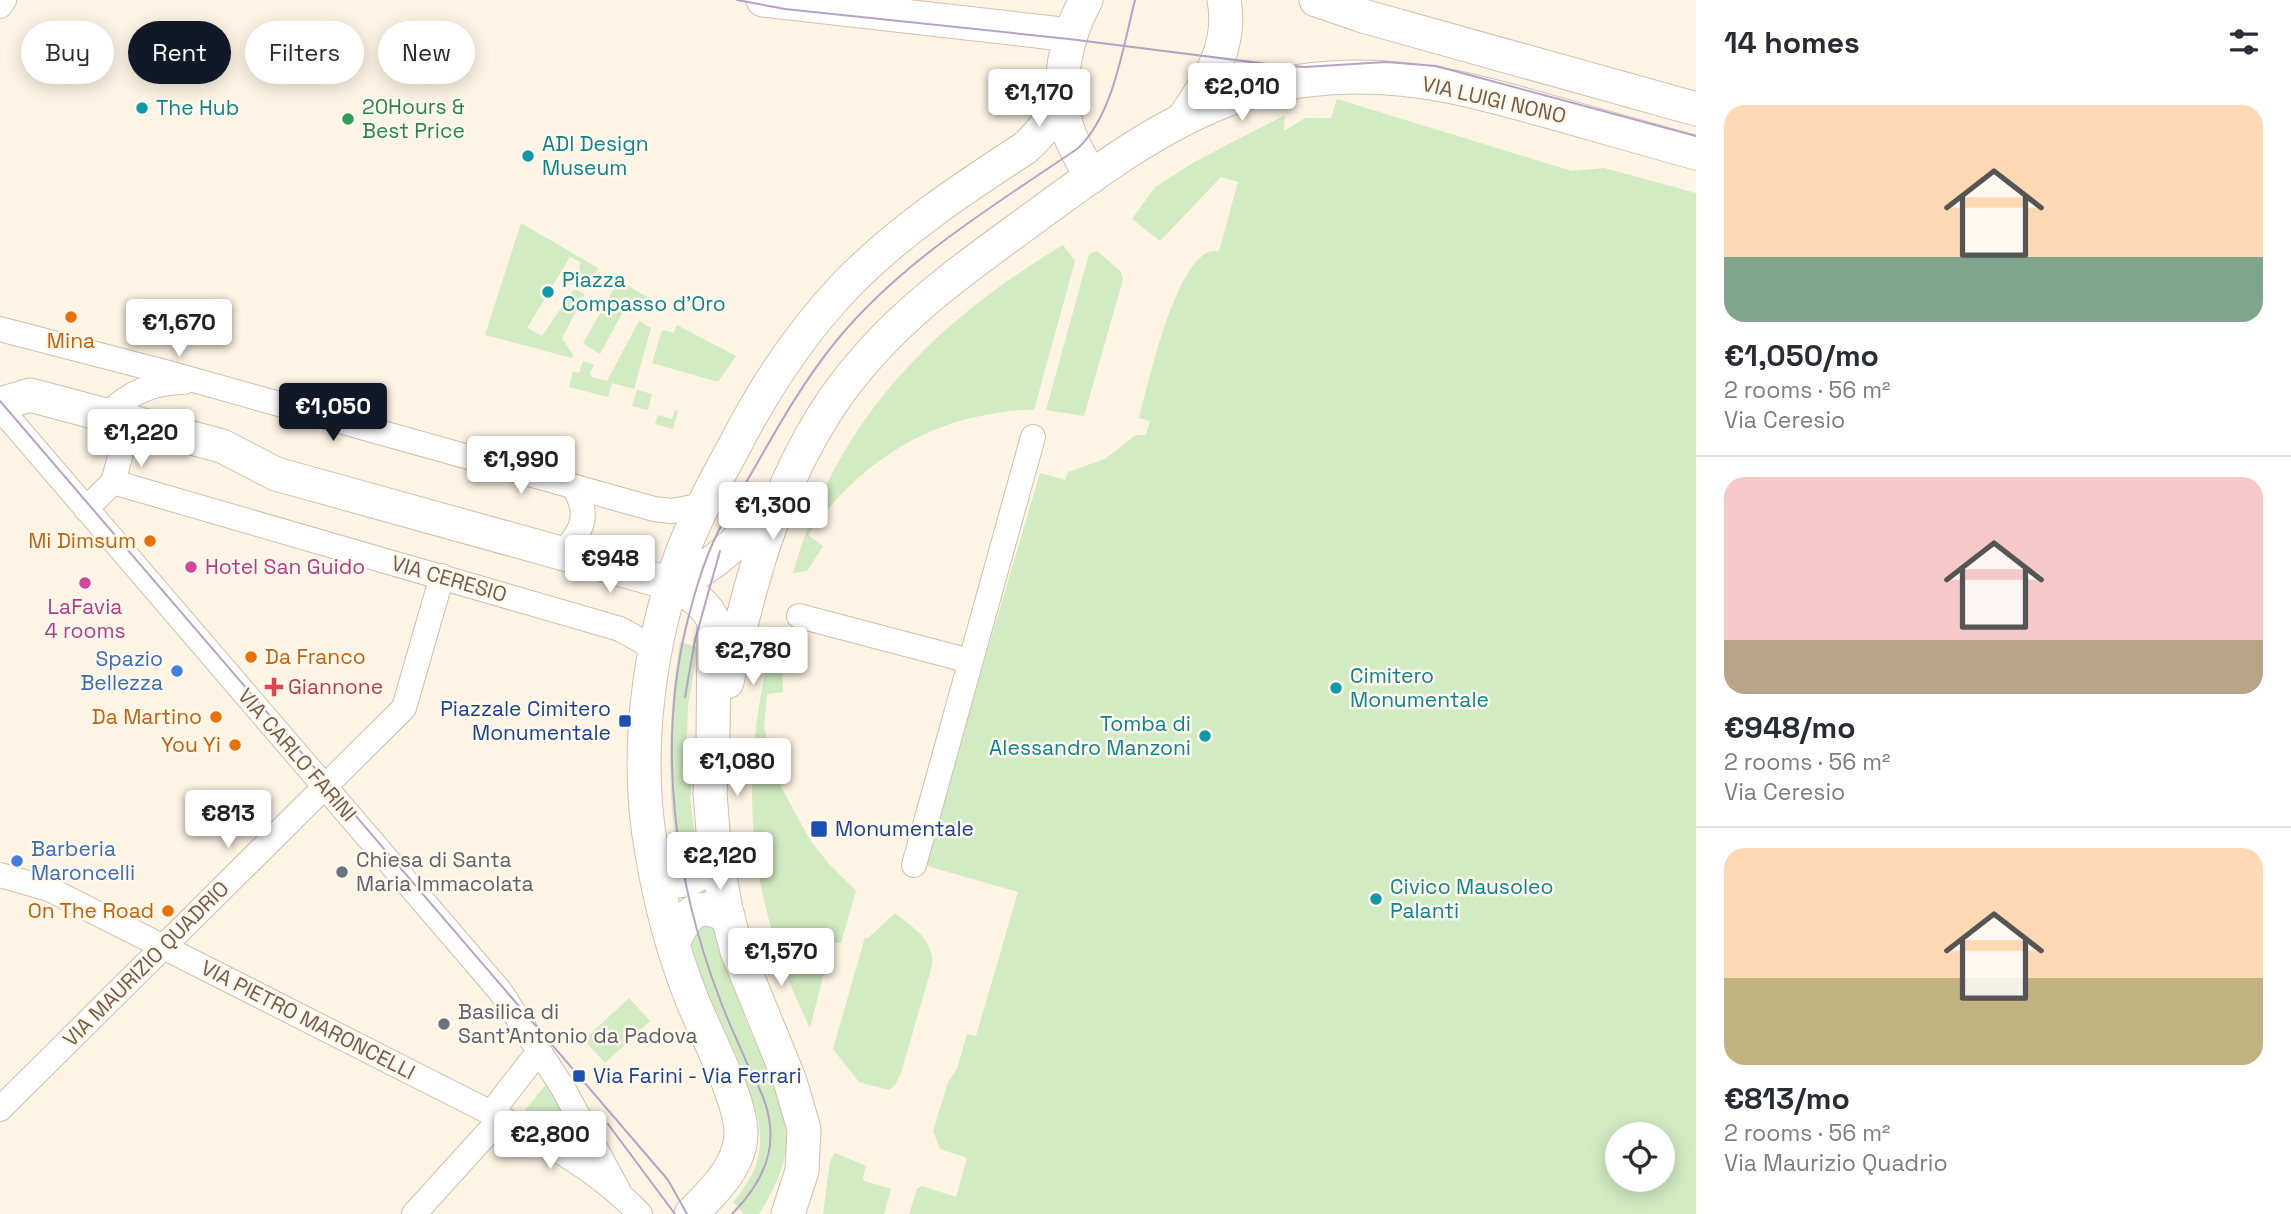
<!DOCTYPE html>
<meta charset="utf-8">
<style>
:root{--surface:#fff;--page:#f2f2f3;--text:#2b2b33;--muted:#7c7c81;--line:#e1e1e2;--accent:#111827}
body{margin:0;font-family:"Space Grotesk",sans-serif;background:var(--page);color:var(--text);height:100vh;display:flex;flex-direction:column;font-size:26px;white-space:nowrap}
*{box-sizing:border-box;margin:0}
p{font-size:23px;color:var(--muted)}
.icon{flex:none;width:38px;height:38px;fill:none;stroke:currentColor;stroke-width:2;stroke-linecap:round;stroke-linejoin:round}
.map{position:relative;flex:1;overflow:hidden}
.drawer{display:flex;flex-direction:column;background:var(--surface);width:595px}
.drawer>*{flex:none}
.hud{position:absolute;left:21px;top:21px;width:665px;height:63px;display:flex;gap:14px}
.fabs{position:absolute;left:1605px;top:1122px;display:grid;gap:14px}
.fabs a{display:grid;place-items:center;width:70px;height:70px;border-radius:50%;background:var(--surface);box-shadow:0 4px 18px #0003;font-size:35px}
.price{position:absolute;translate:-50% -60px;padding:0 16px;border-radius:7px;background:#fff;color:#222;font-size:23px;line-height:46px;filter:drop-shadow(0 2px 4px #0008)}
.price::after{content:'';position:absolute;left:50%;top:42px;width:21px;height:16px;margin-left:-10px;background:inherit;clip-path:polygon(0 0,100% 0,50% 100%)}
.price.current{background:var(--accent);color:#fff}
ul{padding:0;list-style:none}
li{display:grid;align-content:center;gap:14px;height:371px;padding:0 28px}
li+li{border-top:2px solid var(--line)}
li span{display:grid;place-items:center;height:217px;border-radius:21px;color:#555}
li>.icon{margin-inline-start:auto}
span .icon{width:126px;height:126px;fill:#fffc;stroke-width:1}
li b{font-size:30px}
h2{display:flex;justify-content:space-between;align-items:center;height:84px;padding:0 28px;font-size:30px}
.tag{padding:0 24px;border-radius:32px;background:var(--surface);box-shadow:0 4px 18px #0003;font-size:24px;line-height:63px}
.tag.current{background:var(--accent);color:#fff}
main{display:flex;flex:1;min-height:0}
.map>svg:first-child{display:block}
</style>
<main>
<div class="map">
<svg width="1696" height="1214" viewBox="0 0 1696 1214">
<rect width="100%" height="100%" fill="#fdf4e4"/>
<!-- green -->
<g fill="#d1ebc2" fill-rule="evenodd">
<path d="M 1337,99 L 1572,171 L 1604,168 L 1696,193 L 1696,1214 L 909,1214 L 917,1189 L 922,1186 L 956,1197 L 967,1158 L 940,1149 L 933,1131 L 948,1082 L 957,1069 L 967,1034 L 976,1036 L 1018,892 L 924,865 L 1040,473 L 1065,480 L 1068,472 L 1105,459 L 1136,435 L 1146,435 L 1150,421 L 1139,418 C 1149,381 1173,269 1208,252 C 1212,251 1216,251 1219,251 L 1238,182 L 1221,177 L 1160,241 L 1132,219 L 1155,187 L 1196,161 L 1285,115 L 1284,131 L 1305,118 L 1331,118 ZM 1617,1134 L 1662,1134 L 1662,1180 L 1617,1180 Z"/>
<polygon points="521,223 598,268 591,283 579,279 580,262 570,257 527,328 542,336 574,289 585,294 562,338 573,355 572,358 485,335"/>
<path d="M 1063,245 L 1075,261 L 1034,410 C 1014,409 995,413 975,417 C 905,433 849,476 808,535 L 823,546 L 807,571 L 793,573 C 836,421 930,325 1063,245 Z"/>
<polygon points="1097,251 1121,272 1123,279 1084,416 1046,410 1089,254"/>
<polygon points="619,280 652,300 650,309 628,302 600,354 583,343"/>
<polygon points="639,321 651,328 634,389 612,383 608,397 569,387 573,372 579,373 583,361 594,365 590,373 592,377 607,381"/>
<polygon points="677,325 736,356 718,382 652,363 662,330 674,333"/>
<polygon points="637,390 652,394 648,410 632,406"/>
<polygon points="675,410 678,411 673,429 655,424 658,415 672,419"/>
<path d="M 680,642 L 698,647 L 688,706 L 686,766 L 693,766 L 690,800 L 698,856 L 679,871 C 667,790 667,724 680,642 Z"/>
<path d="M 770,652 C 786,660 782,676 783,692 L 767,694 L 764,728 L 781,787 L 810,840 L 829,864 L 856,891 L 841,943 L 832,942 L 810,1028 C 749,905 737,785 770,652 Z"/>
<path d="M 895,913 C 913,928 935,940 932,966 L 901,1073 L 895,1085 L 889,1090 L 859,1082 L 833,1049 L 865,937 L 868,938 Z"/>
<path d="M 691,923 L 713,923 C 724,959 736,995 750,1030 C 784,1107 809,1134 759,1214 L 744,1214 L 733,1202 C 779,1150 758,1110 733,1054 C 721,1028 710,1002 701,975 C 695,957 688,941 691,923 Z"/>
<polygon points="629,998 650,1021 605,1063 584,1040"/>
<polygon points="550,1079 587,1151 519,1118"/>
<polygon points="835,1153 866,1166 863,1177 864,1181 891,1189 884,1214 823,1214 830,1161"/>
</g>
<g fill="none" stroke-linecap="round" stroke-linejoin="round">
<defs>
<g id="street">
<polyline points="0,6 4,0"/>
<polyline points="0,329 165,372 654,509 672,511 704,505"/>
<polyline points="0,408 500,991 563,1088 619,1192"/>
<path d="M 107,415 C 128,393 153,382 184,382"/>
<polyline points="113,482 620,629 645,643 656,655"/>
<polyline points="86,509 113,482 124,443"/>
<path d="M 562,553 C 583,531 590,515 574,487"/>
<polyline points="799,616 970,661"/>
<polyline points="914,865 1033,437"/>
<path d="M 0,875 L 49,889 L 501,1118 C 551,1145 600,1172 640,1214"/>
<polyline points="0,1109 404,708 442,576"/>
<polyline points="491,1113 539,1051"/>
<polyline points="414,1214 501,1118"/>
</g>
<g id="secondary">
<polyline points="763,0 1071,35"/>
<path d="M 1086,0 C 1066,36 1055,87 1067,127 C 1072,145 1083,161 1091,177"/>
<polyline points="1316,0 1363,16 1696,109"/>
<path d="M 1183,119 C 1208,83 1233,46 1224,0"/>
<path d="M 7,402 L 30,395 L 222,446 L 276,474 L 672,584 C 689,593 708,604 714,623 L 713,742 L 710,793 L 714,844 L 726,910 L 737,951 L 790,1081 L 804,1129 L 802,1171 L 788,1214"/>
<path d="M 672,584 C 714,569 742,538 769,505"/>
<path d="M 727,682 C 750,585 770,502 823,416 C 880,325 959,273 1043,211 C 1098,171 1155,129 1219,103 C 1260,86 1306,78 1351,77 C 1422,76 1480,92 1547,111 C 1597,125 1646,139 1696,153"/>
<path d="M 657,874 C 683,889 699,878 716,855"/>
<path d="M 673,942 C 689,912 694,901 728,916"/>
<path d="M 691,1214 C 713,1192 742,1165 741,1131 C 739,1095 705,1033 691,997 C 673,951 660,902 652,853 C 634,758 648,644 682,553 C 696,517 715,481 734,447 C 764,388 801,332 847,284 C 900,230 962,189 1025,148 C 1043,132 1054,116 1063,93"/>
</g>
</defs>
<!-- street casing -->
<use href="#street" stroke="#d1beac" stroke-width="26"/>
<!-- secondary casing -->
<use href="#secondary" stroke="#d4beaa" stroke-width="35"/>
<!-- street -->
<use href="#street" stroke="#fff" stroke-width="24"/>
<!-- secondary -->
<use href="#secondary" stroke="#fff" stroke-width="33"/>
<!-- tram -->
<g stroke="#b7a2c7" stroke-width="2">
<polyline points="737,0 785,9 1069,39 1275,65 1305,67 1386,62 1436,66 1696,136"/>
<polyline points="0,401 656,1166 668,1180 687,1214"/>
<polyline points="685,697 695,640 720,551"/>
<polyline points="608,1124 675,1214"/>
<path d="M 732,1214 C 756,1190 774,1161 770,1125 C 768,1103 756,1081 746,1061 C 737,1040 727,1019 719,997 C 675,881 657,749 686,627 C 694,595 703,562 718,532 C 729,510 743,488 755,467 C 780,423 805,379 837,340 C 902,261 993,206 1077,149 C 1113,117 1123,47 1135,0"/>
</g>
</g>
<!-- markers -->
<g fill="#0f9aa8" stroke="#fff8eb" stroke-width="2.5">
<circle cx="142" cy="108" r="7"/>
<circle cx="528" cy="156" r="7"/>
<circle cx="548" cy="292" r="7"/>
<circle cx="1336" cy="688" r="7"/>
<circle cx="1205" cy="736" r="7"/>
<circle cx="1376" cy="899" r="7"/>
</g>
<circle fill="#2e9e5b" stroke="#fff8eb" stroke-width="2.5" cx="348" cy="119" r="7"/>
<g fill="#e8710a" stroke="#fff8eb" stroke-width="2.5">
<circle cx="71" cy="317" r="7"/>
<circle cx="150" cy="541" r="7"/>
<circle cx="251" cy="657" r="7"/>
<circle cx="216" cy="717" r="7"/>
<circle cx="235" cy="745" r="7"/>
<circle cx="168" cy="911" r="7"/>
</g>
<g fill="#d1479c" stroke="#fff8eb" stroke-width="2.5">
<circle cx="191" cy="567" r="7"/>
<circle cx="85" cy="583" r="7"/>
</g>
<g fill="#3f7fe0" stroke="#fff8eb" stroke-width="2.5">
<circle cx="177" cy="671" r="7"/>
<circle cx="17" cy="861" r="7"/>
</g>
<path fill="#e0444e" stroke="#fff8eb" stroke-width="2.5" d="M270.5 676.5h7v7h7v7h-7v7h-7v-7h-7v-7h7z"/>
<g fill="#1a4fb4" stroke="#fff8eb" stroke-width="2.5">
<rect x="618" y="714" width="14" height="14" rx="3.5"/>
<rect x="810" y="820" width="18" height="18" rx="3.5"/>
<rect x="572" y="1069" width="14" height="14" rx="3.5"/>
</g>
<g fill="#6b7280" stroke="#fff8eb" stroke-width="2.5">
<circle cx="342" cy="872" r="7"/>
<circle cx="444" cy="1024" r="7"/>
</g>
<g text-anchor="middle" stroke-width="5" stroke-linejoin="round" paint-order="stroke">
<!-- street labels -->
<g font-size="21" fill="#765a48" stroke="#fff8eb">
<text transform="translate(1494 100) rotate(13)" y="7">VIA LUIGI NONO</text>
<text transform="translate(449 579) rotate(16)" y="7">VIA CERESIO</text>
<text transform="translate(297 755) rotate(49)" y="7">VIA CARLO FARINI</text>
<text transform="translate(146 964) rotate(-45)" y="7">VIA MAURIZIO QUADRIO</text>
<text transform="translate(308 1020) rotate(27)" y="7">VIA PIETRO MARONCELLI</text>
</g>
<!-- leisure labels -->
<g font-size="21" fill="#27864d" stroke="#fff8eb" text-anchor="start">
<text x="362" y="114">20Hours &amp;<tspan x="362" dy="24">Best Price</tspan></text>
</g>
<!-- culture labels -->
<g font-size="21" fill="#0d838f" stroke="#fff8eb" text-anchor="start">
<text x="156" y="115">The Hub</text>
<text x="542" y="151">ADI Design<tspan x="542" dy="24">Museum</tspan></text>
<text x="562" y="287">Piazza<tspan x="562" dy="24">Compasso d’Oro</tspan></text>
<text x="1350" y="683">Cimitero<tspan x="1350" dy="24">Monumentale</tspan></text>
<text x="1191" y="731" text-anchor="end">Tomba di<tspan x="1191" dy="24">Alessandro Manzoni</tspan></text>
<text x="1390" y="894">Civico Mausoleo<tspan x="1390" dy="24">Palanti</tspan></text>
</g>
<!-- food labels -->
<g font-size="21" fill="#c56008" stroke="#fff8eb" text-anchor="end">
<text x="71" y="348" text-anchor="middle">Mina</text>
<text x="136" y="548">Mi Dimsum</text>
<text x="265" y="664" text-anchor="start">Da Franco</text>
<text x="202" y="724">Da Martino</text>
<text x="221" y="752">You Yi</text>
<text x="154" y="918">On The Road</text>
</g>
<!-- hotel labels -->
<g font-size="21" fill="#b23c85" stroke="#fff8eb" text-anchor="start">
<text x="205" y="574">Hotel San Guido</text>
<text x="85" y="614" text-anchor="middle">LaFavia<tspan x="85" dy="24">4 rooms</tspan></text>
</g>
<!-- shop labels -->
<g font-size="21" fill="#366cbe" stroke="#fff8eb" text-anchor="end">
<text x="163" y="666">Spazio<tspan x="163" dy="24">Bellezza</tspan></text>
<text x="31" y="856" text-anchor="start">Barberia<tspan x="31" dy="24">Maroncelli</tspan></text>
</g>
<!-- health labels -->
<g font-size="21" fill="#be3a42" stroke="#fff8eb" text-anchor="start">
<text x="288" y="694">Giannone</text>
</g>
<!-- transit labels -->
<g font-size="21" fill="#164399" stroke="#fff8eb" text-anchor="start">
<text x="611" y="716" text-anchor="end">Piazzale Cimitero<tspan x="611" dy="24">Monumentale</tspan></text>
<text x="835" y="836">Monumentale</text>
<text x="593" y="1083">Via Farini - Via Ferrari</text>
</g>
<!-- worship labels -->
<g font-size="21" fill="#5b616d" stroke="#fff8eb" text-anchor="start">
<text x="356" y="867">Chiesa di Santa<tspan x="356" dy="24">Maria Immacolata</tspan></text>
<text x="458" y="1019">Basilica di<tspan x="458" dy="24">Sant'Antonio da Padova</tspan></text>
</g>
</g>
</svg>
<div class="fabs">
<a><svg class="icon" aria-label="locate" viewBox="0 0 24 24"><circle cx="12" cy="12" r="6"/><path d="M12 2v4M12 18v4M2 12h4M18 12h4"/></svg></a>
</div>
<b class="price" style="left:1242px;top:123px">€2,010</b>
<b class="price" style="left:1039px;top:129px">€1,170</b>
<b class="price" style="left:179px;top:359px">€1,670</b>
<b class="price current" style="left:333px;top:443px">€1,050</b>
<b class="price" style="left:141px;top:469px">€1,220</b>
<b class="price" style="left:521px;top:496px">€1,990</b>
<b class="price" style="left:773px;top:542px">€1,300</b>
<b class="price" style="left:610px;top:595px">€948</b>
<b class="price" style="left:753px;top:687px">€2,780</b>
<b class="price" style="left:737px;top:798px">€1,080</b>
<b class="price" style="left:228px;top:850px">€813</b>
<b class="price" style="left:720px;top:892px">€2,120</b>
<b class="price" style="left:781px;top:988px">€1,570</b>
<b class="price" style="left:550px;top:1171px">€2,800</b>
<div class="hud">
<a class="tag">Buy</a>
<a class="tag current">Rent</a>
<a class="tag">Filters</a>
<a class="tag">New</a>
</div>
</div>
<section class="drawer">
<h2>14 homes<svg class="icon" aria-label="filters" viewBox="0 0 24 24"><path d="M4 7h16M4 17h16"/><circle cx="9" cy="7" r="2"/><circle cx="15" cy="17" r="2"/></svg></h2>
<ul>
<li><span style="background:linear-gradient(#ffd9b3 70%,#7fa58c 0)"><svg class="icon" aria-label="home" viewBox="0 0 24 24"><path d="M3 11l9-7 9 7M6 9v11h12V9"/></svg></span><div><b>€1,050/mo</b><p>2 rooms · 56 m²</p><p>Via Ceresio</p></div></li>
<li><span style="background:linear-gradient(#f6c9c9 75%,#b9a48a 0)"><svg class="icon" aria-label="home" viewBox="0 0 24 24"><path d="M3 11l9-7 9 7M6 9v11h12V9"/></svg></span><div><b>€948/mo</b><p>2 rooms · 56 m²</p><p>Via Ceresio</p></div></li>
<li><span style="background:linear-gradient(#ffd9b3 60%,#c2b280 0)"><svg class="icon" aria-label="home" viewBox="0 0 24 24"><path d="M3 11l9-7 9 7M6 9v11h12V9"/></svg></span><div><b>€813/mo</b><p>2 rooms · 56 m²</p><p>Via Maurizio Quadrio</p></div></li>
</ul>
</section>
</main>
